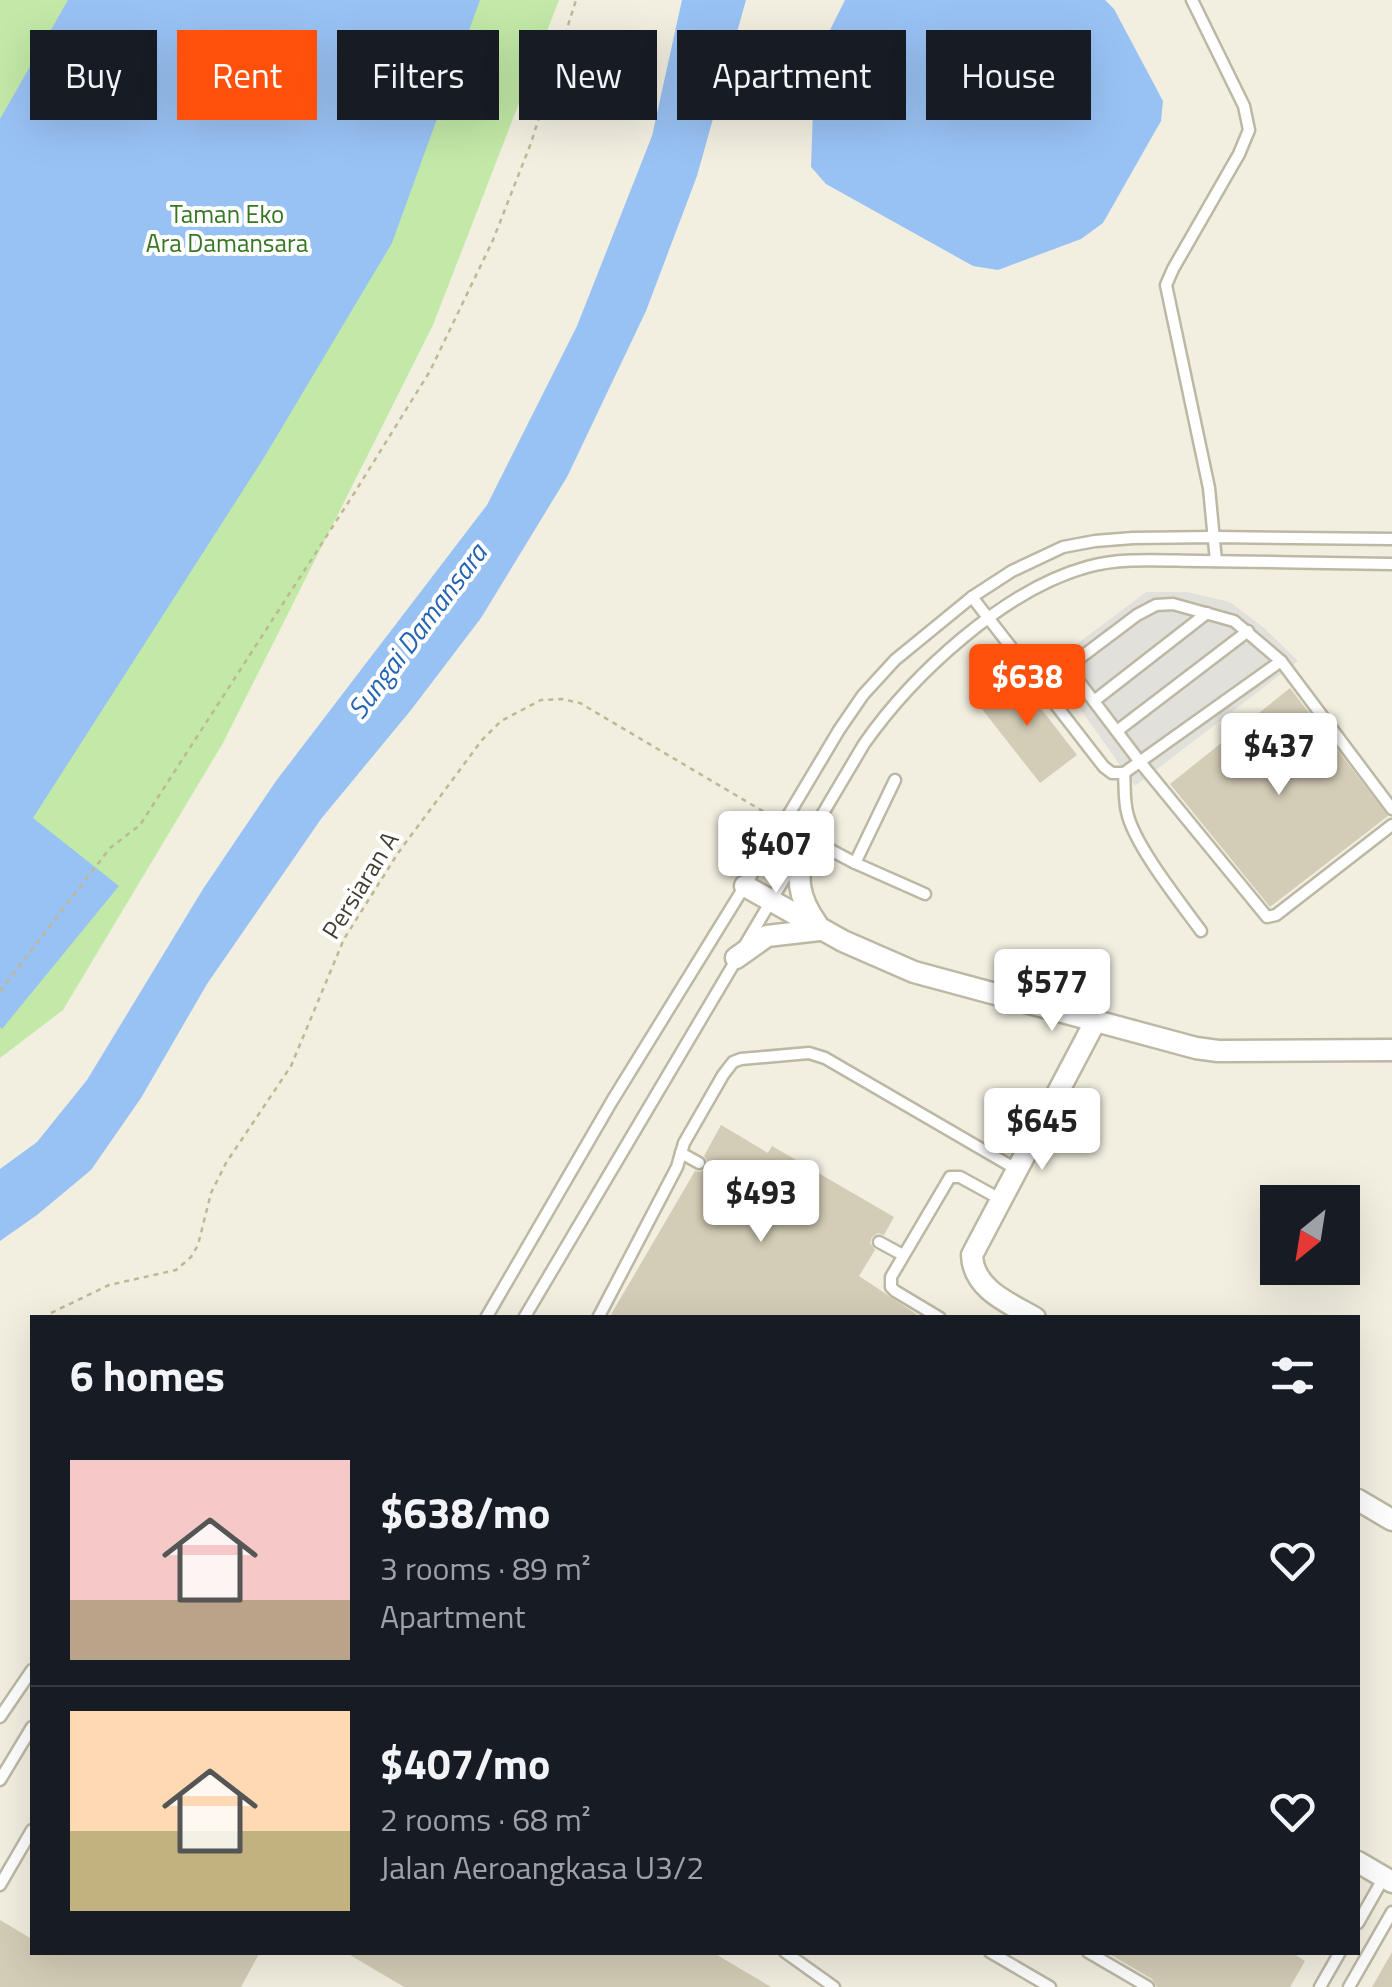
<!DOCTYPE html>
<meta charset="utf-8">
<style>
:root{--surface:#171b24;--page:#20242c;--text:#f1f3f6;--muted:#9ea1a6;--line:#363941;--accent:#ff510b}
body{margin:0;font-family:"Titillium Web",sans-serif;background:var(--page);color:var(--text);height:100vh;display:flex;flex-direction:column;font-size:38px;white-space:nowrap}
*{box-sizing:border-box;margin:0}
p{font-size:32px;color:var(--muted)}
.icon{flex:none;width:55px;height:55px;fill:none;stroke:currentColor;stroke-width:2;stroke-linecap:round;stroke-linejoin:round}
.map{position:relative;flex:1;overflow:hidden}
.panel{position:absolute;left:30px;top:1315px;width:1330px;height:640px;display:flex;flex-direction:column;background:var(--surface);border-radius:0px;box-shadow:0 10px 40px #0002}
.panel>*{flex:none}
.guide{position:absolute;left:30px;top:30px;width:1332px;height:90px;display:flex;gap:20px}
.needle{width:65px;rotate:210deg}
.buttons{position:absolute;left:1260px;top:1185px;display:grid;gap:20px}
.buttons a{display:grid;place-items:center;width:100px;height:100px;border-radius:0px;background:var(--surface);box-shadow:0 10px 40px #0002;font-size:50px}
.price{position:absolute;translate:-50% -85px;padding:0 22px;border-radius:10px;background:#fff;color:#222;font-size:32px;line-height:65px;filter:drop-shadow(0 2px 5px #0008)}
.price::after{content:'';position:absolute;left:50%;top:60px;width:30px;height:22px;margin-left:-15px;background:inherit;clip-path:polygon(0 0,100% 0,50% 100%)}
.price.on{background:var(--accent);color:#fff}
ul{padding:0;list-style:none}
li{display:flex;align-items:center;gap:30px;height:250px;padding:0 40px}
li+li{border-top:2px solid var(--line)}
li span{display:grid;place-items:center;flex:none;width:280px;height:200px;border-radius:0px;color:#555}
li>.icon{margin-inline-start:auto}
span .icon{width:120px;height:120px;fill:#fffc;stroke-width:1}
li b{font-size:42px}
h2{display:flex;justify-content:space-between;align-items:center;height:120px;padding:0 40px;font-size:42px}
.pill{padding:0 35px;border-radius:0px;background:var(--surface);box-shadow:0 10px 40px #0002;font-size:35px;line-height:90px}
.pill.on{background:var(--accent);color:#fff}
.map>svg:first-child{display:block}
</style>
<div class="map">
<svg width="1392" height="1987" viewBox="0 0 1392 1987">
<rect width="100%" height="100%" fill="#f2efe1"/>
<!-- green -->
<polygon fill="#c2e9a7" points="0,0 559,0 433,325 223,743 63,1010 0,1058"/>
<!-- parking -->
<polygon fill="#e2e0db" points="1146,592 1187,592 1230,602 1264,628 1298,661 1135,786 1049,665"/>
<!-- water -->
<g fill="#99c2f4">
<polygon points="68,0 480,0 392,243 265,456 33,818 119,886 2,1029 0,1027 0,119"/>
<polygon points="682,0 746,0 697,176 646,311 567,477 481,618 411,710 321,819 207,984 141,1098 91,1170 37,1215 0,1241 0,1169 37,1142 87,1080 203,889 276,781 487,505 577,326 652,136"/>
<polygon points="845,0 1105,0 1114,9 1163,101 1161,121 1103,223 1081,239 998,270 973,266 826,184 811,167 813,111 828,34"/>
</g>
<!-- building -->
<g fill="#d3ccb6">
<polygon points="1015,675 1077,755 1040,783 978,704"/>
<polygon points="1290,688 1388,816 1270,907 1170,784"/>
<polygon points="721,1125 768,1153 772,1146 894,1217 884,1235 878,1233 872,1237 870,1243 875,1250 859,1276 922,1318 609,1318 695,1171 700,1172 706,1168 708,1162 704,1156"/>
<polygon points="0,1920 32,1939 32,1952 260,1952 241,1987 0,1987"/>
<polygon points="345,1952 712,1952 771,1987 404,1987"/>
<polygon points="1106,1952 1291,1952 1305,1961 1290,1987 1157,1987 1152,1979"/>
<polygon points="1392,1952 1392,1987 1372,1987"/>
</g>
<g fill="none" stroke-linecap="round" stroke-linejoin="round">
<defs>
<g id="service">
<polyline points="1192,0 1244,106 1249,130 1239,154 1173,269 1166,285 1209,488 1216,561"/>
<polyline points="972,597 1104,767 1112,773 1124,773 1281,661"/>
<polyline points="1042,687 1068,667"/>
<polyline points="1094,701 1207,613"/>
<polyline points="1117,731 1248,631"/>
<path d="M 1124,773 C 1125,786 1124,800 1127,812 C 1134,845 1180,902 1201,931"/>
<polyline points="1392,809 1281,661 1234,621 1173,604 1156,605 1137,615 1068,667 1140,762 1267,917 1276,915 1392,825"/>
<polyline points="806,837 855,863 925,894"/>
<polyline points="855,863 895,780"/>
<polyline points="681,1153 699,1163"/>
<polyline points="879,1242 903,1255"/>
<polyline points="486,1318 612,1101 783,824 839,730 863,695 895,660 972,597 1012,571 1063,547 1095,541 1133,538 1214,537 1392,539"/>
<path d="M 524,1318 L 864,744 C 913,674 1004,590 1087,567 C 1122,557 1165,561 1201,561 C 1265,562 1328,563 1392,564"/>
<polyline points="598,1318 677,1167 684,1143 723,1075 733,1062 741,1059 809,1053 825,1058 1016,1169"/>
<polyline points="940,1318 895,1291 891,1287 891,1277 950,1177 960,1177 1000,1199"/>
<polyline points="0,1717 32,1670"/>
<polyline points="0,1780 32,1727"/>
<polyline points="0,1885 32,1830"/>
<polyline points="1358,1923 1384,1877"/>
<polyline points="785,1952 834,1987"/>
<polyline points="990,1952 1050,1987"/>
<polyline points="1088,1952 1148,1987"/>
<polyline points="1320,1987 1340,1952"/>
<polyline points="1349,1987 1392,1912"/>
</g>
<g id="minor">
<path d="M 802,844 C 798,878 796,895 817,924"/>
<polyline points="745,886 843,941 914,972 1196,1048 1218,1051 1392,1050"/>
<polyline points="736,958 767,936 819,930"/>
<path d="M 1035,1318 C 1009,1303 973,1289 972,1255 L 1096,1020"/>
<polyline points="1358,1500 1392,1520"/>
<polyline points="1358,1862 1392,1882"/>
</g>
</defs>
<!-- service casing -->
<use href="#service" stroke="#bdb8a4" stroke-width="15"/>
<!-- minor casing -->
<use href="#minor" stroke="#bdb8a4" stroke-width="25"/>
<!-- path -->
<g stroke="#c0b794" stroke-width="2.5" stroke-dasharray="5 5" stroke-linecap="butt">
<polyline points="0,991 110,848 140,825 355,492 430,371 493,240 531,143 576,0"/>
<polyline points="51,1313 109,1285 176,1270 191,1257 198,1245 211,1193 226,1163 291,1066 344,939 398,853 482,740 501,721 541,700 562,699 580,703 771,816"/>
</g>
<!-- service -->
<use href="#service" stroke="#fff" stroke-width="10"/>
<!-- minor -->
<use href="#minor" stroke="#fff" stroke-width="20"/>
</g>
<g text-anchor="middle" stroke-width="8" stroke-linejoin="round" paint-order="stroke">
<!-- park labels -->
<g font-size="25" fill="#377723" stroke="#fff">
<text x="227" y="223">Taman Eko<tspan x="227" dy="29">Ara Damansara</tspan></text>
</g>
<!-- street labels -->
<g font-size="25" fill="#433f32" stroke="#fff">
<text transform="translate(360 885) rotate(-58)" y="9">Persiaran A</text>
</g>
<!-- water labels -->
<g font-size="28" font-style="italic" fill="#2665b4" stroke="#fff">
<text transform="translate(417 631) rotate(-53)" y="10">Sungai Damansara</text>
</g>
</g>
</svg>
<div class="buttons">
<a><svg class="needle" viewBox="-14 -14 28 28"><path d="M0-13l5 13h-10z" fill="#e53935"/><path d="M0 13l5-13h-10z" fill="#9ea1a6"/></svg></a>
</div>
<b class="price on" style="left:1027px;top:729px">$638</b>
<b class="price" style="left:1279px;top:798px">$437</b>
<b class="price" style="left:776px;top:896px">$407</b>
<b class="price" style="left:1052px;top:1034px">$577</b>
<b class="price" style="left:1042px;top:1173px">$645</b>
<b class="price" style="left:761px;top:1245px">$493</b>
<div class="guide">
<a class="pill">Buy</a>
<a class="pill on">Rent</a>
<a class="pill">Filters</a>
<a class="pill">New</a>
<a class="pill">Apartment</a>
<a class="pill">House</a>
</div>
<section class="panel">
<h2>6 homes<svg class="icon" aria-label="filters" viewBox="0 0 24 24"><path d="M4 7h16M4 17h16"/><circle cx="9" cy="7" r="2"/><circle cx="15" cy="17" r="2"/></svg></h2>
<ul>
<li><span style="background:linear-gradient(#f6c9c9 70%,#b9a48a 0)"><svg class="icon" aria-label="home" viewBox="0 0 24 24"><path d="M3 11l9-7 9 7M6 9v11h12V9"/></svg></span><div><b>$638/mo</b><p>3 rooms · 89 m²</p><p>Apartment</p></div><svg class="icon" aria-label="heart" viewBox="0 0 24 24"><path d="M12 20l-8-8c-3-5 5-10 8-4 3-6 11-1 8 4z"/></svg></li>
<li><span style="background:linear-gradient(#ffd9b3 60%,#c2b280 0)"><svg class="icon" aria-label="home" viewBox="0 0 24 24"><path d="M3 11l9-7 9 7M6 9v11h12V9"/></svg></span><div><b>$407/mo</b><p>2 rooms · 68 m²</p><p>Jalan Aeroangkasa U3/2</p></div><svg class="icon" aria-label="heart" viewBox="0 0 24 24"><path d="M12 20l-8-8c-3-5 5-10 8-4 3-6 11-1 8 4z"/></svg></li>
</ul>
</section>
</div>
